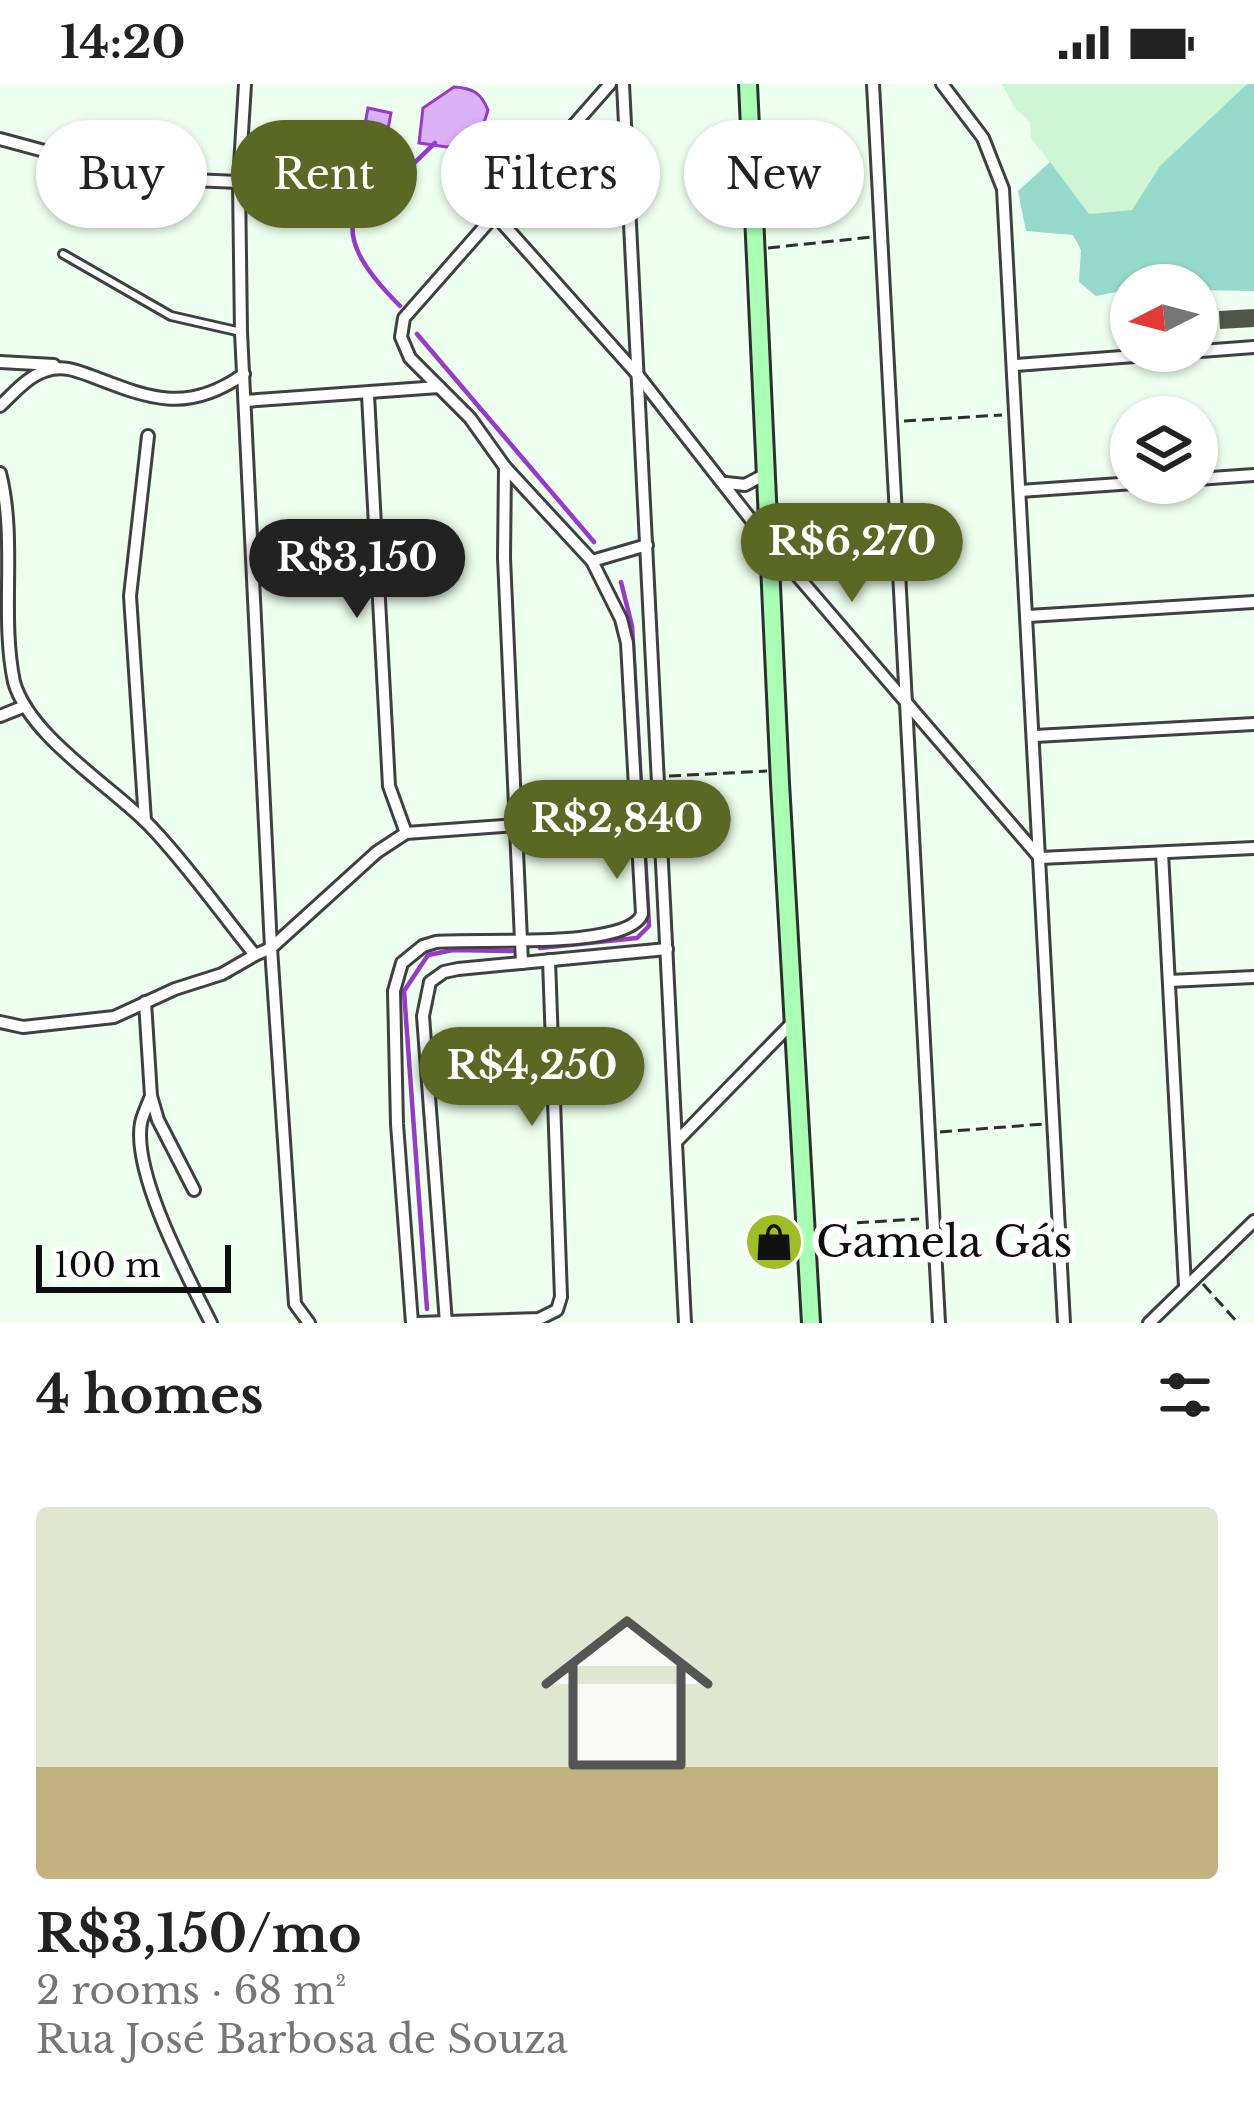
<!DOCTYPE html>
<meta charset="utf-8">
<style>
:root{--surface:#fff;--page:#f2f2f2;--text:#222;--muted:#767676;--accent:#5b6823}
body{margin:0;font-family:"Libre Baskerville",serif;background:var(--page);color:var(--text);height:100vh;display:flex;flex-direction:column;font-size:45px;white-space:nowrap}
*{box-sizing:border-box;margin:0}
p{font-size:39px;color:var(--muted)}
.icon{flex:none;width:66px;height:66px;fill:none;stroke:currentColor;stroke-width:2;stroke-linecap:round;stroke-linejoin:round}
.map{position:relative;height:1239px;overflow:hidden}
.side{display:flex;flex-direction:column;background:var(--surface);flex:1}
.side>*{flex:none}
.hud{position:absolute;left:36px;top:36px;width:1182px;height:108px;display:flex;gap:24px}
.needle{width:78px;rotate:264deg}
.tools{position:absolute;left:1110px;top:180px;display:grid;gap:24px}
.tools a{display:grid;place-items:center;width:108px;height:108px;border-radius:50%;background:var(--surface);box-shadow:0 3px 9px #0004;font-size:60px}
.scale{position:absolute;left:36px;bottom:30px;width:195px;box-sizing:border-box;padding-left:12px;border:6px solid #0d0d0d;border-top:0;font-size:33px;line-height:42px;white-space:nowrap;color:#0d0d0d;-webkit-text-stroke:9px #fff;paint-order:stroke}
.price{position:absolute;translate:-50% -102px;padding:0 27px;border-radius:42px;background:var(--accent);color:#fff;font-size:39px;line-height:78px;filter:drop-shadow(0 3px 6px #0008)}
.price::after{content:'';position:absolute;left:50%;top:72px;width:36px;height:27px;margin-left:-18px;background:inherit;clip-path:polygon(0 0,100% 0,50% 100%)}
.price.on{background:#222;color:#fff}
ul{padding:0;list-style:none}
li{display:grid;align-content:center;gap:24px;height:636px;padding:0 36px}
li span{display:grid;place-items:center;height:372px;border-radius:12px;color:#555}
li>.icon{margin-inline-start:auto}
span .icon{width:216px;height:216px;fill:#fffc;stroke-width:1}
li b{font-size:51px}
h2{display:flex;justify-content:space-between;align-items:center;height:144px;padding:0 36px;font-size:51px}
.chip{padding:0 42px;border-radius:54px;background:var(--surface);box-shadow:0 3px 9px #0004;font-size:42px;line-height:108px}
.chip.on{background:var(--accent);color:#fff}
.status{display:flex;justify-content:space-between;align-items:center;height:84px;padding:0 60px;background:var(--surface);direction:ltr}
.status svg{height:33px;fill:currentColor}
.map>svg:first-child{display:block}
</style>
<div class="status"><b>14:20</b><svg viewBox="0 0 49 12"><path d="M0 12V9h3v3zM5 12V6h3v6zM10 12V3h3v9zM15 12V0h3v12zM26 1h20v11H26zM47 4h2v5h-2z"/></svg></div>
<div class="map">
<svg width="1254" height="1239" viewBox="0 0 1254 1239">
<rect width="100%" height="100%" fill="#edffee"/>
<!-- farmland -->
<polygon fill="#cef5d4" points="1002,0 1247,0 1161,82 1132,126 1089,131 1031,54 1030,38 1014,23"/>
<!-- forest -->
<polygon fill="#96dacc" points="1247,0 1254,0 1254,207 1197,206 1197,201 1131,201 1131,205 1096,212 1079,198 1081,166 1073,151 1026,147 1018,107 1050,78 1089,130 1132,126 1160,82"/>
<!-- pitch -->
<polygon fill="#c6eede" points="1114,217 1131,217 1131,249 1115,250"/>
<!-- water -->
<g fill="#dcb2f7" stroke="#9838ce" stroke-width="3">
<path d="M 454,3 C 473,4 481,9 488,26 L 477,61 L 447,63 L 419,59 L 423,24 Z"/>
<polygon points="368,24 391,29 384,67 361,62"/>
</g>
<g fill="none" stroke-linecap="round" stroke-linejoin="round">
<!-- stream -->
<g stroke="#9838ce" stroke-width="4.5">
<path d="M 400,222 C 373,195 328,147 369,111 C 379,103 390,97 401,90 C 413,82 424,69 435,59"/>
<polyline points="417,250 594,458"/>
<polyline points="540,864 637,854 649,842 632,542 621,498"/>
<polyline points="427,1225 404,907 428,871 453,866 512,867"/>
</g>
</g>
<!-- building -->
<polygon fill="#4e5649" points="1254,225 1254,243 1220,245 1219,227"/>
<g fill="none" stroke-linecap="round" stroke-linejoin="round">
<defs>
<polyline id="lane" points="63,170 171,232 241,248"/>
<g id="street">
<polyline points="245,0 239,98 241,248 271,864 295,1220 309,1239"/>
<polyline points="623,0 685,1239"/>
<polyline points="873,0 939,1239"/>
<polyline points="942,0 983,54 1003,105 1064,1239"/>
<polyline points="0,55 144,94 239,98"/>
<polyline points="496,132 637,290 770,460 1040,774 1254,764"/>
<polyline points="0,278 54,281"/>
<polyline points="1015,281 1254,263"/>
<polyline points="368,311 389,702 406,749"/>
<polyline points="245,317 439,303"/>
<path d="M 0,322 C 14,309 27,293 45,287 C 62,281 75,286 91,292 C 151,315 187,330 244,290"/>
<polyline points="505,383 504,474 522,879"/>
<path d="M 0,389 C 17,456 0,531 14,598 C 30,654 113,703 151,743 C 189,783 220,828 255,871 L 271,864 L 377,768 L 406,749 L 518,741"/>
<polyline points="1197,395 1254,391"/>
<polyline points="726,399 745,401 762,392 764,385"/>
<polyline points="1020,407 1134,399"/>
<polyline points="592,477 647,461"/>
<polyline points="1028,532 1254,518"/>
<polyline points="0,632 25,622"/>
<polyline points="1035,652 1254,640"/>
<polyline points="145,737 130,512 148,352"/>
<polyline points="1162,769 1185,1202"/>
<polyline points="1169,897 1254,893"/>
<polyline points="145,918 151,1012 158,1036 194,1106"/>
<polyline points="0,938 23,943 114,933 175,905 222,890 255,871"/>
<path d="M 151,1012 C 148,1020 143,1030 141,1039 C 132,1090 188,1193 211,1239"/>
<polyline points="677,1057 794,937"/>
<path d="M 412,1239 L 397,1040 L 394,907 L 402,879 L 423,862 L 436,858 C 474,854 629,866 642,830 L 627,559 L 621,535 L 592,477 L 505,383 L 470,334 L 410,274 L 401,253 L 404,234 L 610,0"/>
<polyline points="417,1239 539,1235 557,1226 561,1213 549,876"/>
<polyline points="446,1239 423,932 430,898 444,888 458,885 667,865"/>
<polyline points="1149,1239 1254,1137"/>
</g>
<polyline id="secondary" points="748,0 780,699 811,1239"/>
</defs>
<!-- lane casing -->
<use href="#lane" stroke="#404040" stroke-width="12"/>
<!-- street casing -->
<use href="#street" stroke="#404040" stroke-width="16"/>
<!-- secondary casing -->
<use href="#secondary" stroke="#2f2f2f" stroke-width="22"/>
<!-- path -->
<g stroke="#2f2f2f" stroke-width="3" stroke-dasharray="12 6" stroke-linecap="butt">
<polyline points="768,164 872,153"/>
<polyline points="904,337 1002,331"/>
<polyline points="669,692 767,687"/>
<polyline points="940,1048 1044,1040"/>
<polyline points="821,1141 919,1135"/>
<polyline points="1203,1200 1238,1239"/>
</g>
<!-- lane -->
<use href="#lane" stroke="#fff" stroke-width="6"/>
<!-- street -->
<use href="#street" stroke="#fff" stroke-width="10"/>
<!-- secondary -->
<use href="#secondary" stroke="#a8ffb4" stroke-width="16"/>
</g>
<!-- icons -->
<defs>
<symbol id="shop-disc" viewBox="-11 -11 22 22"><circle r="9.5" fill="#a0be24" stroke="#fff"/><path d="M-5-2.5h2.3a2.7 3.5 0 0 1 5.4 0H5L5.5 6h-11ZM-1.5-2.5h3a1.5 2.3 0 0 0-3 0Z" fill="#111"/></symbol>
</defs>
<g fill-rule="evenodd">
<use href="#shop-disc" x="741" y="1125" width="66" height="66"/>
</g>
<g text-anchor="middle" stroke-width="12" stroke-linejoin="round" paint-order="stroke">
<!-- poi labels -->
<g font-size="42" fill="#0d0d0d" stroke="#fff" text-anchor="start">
<text x="816" y="1173">Gamela Gás</text>
</g>
</g>
</svg>
<div class="tools">
<a><svg class="needle" viewBox="-14 -14 28 28"><path d="M0-13l5 13h-10z" fill="#e53935"/><path d="M0 13l5-13h-10z" fill="#767676"/></svg></a>
<a><svg class="icon" aria-label="layers" viewBox="0 0 24 24"><path d="M12 4l9 5-9 5-9-5zM3 14l9 5 9-5"/></svg></a>
</div>
<div class="scale">100 m</div>
<b class="price" style="left:852px;top:521px">R$6,270</b>
<b class="price on" style="left:357px;top:537px">R$3,150</b>
<b class="price" style="left:617px;top:798px">R$2,840</b>
<b class="price" style="left:532px;top:1045px">R$4,250</b>
<div class="hud">
<a class="chip">Buy</a>
<a class="chip on">Rent</a>
<a class="chip">Filters</a>
<a class="chip">New</a>
</div>
</div>
<section class="side">
<h2>4 homes<svg class="icon" aria-label="filters" viewBox="0 0 24 24"><path d="M4 7h16M4 17h16"/><circle cx="9" cy="7" r="2"/><circle cx="15" cy="17" r="2"/></svg></h2>
<ul>
<li><span style="background:linear-gradient(#dfe7d0 70%,#c2b280 0)"><svg class="icon" aria-label="home" viewBox="0 0 24 24"><path d="M3 11l9-7 9 7M6 9v11h12V9"/></svg></span><div><b>R$3,150/mo</b><p>2 rooms · 68 m²</p><p>Rua José Barbosa de Souza</p></div></li>
</ul>
</section>
